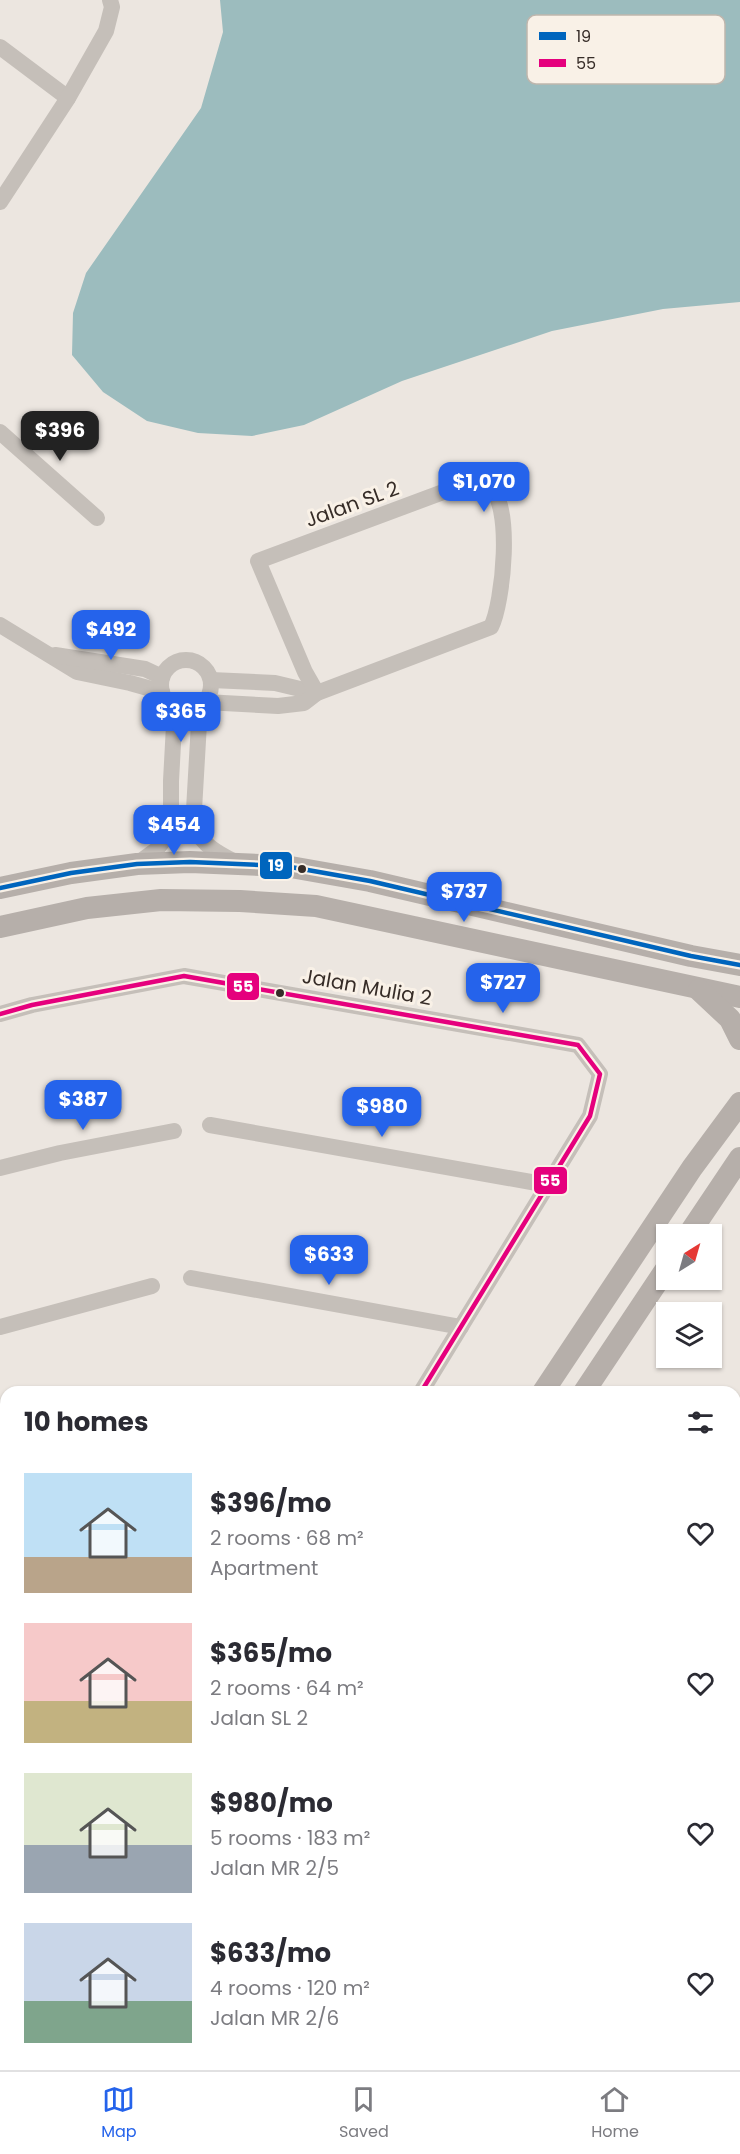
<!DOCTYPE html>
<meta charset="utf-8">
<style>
:root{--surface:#fff;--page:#f7f7f7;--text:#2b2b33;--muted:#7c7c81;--line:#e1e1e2;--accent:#2563eb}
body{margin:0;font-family:Poppins,sans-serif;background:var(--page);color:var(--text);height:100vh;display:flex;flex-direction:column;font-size:22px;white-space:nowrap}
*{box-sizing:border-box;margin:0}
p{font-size:20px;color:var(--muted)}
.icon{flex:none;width:33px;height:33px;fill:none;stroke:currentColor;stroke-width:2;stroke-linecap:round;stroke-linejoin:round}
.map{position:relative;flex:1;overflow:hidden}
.panel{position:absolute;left:0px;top:1386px;width:741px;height:684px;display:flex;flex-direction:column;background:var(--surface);border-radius:18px 18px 0 0;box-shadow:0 2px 4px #0004}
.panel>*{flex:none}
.needle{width:39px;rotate:37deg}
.buttons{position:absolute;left:656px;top:1224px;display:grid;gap:12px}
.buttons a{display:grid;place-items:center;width:66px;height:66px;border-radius:0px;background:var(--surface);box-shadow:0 2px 4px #0004;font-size:30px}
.price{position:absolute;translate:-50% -51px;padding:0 14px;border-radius:12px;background:var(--accent);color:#fff;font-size:20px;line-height:39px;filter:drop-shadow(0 2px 3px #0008)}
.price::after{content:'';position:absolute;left:50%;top:36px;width:18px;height:14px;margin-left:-9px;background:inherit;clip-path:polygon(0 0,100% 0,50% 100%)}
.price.selected{background:#222;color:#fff}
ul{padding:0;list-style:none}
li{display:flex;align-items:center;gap:18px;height:150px;padding:0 24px}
li span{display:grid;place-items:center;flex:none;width:168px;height:120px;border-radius:0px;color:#555}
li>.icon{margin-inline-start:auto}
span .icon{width:72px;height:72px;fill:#fffc;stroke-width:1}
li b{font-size:26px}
h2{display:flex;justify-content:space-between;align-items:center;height:72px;padding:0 24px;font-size:26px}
.dock{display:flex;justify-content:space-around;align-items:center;height:84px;border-top:2px solid var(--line);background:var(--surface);font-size:16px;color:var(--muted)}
.dock a{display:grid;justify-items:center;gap:3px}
.dock .selected{color:var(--accent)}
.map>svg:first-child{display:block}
</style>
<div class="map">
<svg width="740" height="2070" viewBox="0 0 740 2070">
<rect width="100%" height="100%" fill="#ece6e0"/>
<!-- water -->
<polygon fill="#9cbcbe" points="220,0 740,0 740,302 663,309 552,331 402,381 304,425 252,436 198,433 147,421 103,392 72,355 73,313 86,273 201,108 223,32"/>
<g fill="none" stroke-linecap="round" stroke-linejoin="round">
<!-- minor -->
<g stroke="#c5bfb9" stroke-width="16">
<polyline points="0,47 68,98"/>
<polyline points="0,202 68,98 106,31 112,7 110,0"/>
<polyline points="0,432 97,518"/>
<polyline points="0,625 77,672 130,683 162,692"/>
<polyline points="55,655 145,669 162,677"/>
<circle cx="186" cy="685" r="25"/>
<polyline points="211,680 275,683 317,693"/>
<path d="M 205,702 L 278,706 L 304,703 L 317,693 L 491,627 C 503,604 514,501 488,486 C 484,484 475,483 470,482 L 258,561 L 305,672 L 317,693"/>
<path d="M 200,706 L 193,827 C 205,846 215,852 235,862"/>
<polyline points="137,864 156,850 168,835 171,821 171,781 175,707"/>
<polyline points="0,1014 32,1005 184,976 578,1045 600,1074 590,1116 421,1392"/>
<polyline points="210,1125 548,1185"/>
<polyline points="0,1168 60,1153 174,1131"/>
<polyline points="191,1278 461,1327"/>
<polyline points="0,1327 152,1286"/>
<polyline points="0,1506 6,1502"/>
<polyline points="0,1691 6,1686"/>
<polyline points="0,1807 6,1816"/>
<polyline points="0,1863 6,1859"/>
<polyline points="0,1899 6,1901"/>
<polyline points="28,2070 31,2064"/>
</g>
<!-- secondary -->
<g stroke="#b6afaa" stroke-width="22">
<polyline points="0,888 71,873 137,864 190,862 285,866 370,881 691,956 740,965"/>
<polyline points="0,927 87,908 161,900 240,901 316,906 740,997"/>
<polyline points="699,990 730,1019 740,1039"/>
<polyline points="689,1234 740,1158"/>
<polyline points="543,1392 692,1168 740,1103"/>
<polyline points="584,1392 666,1269"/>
<polyline points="267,2070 269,2064"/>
<polyline points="302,2070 304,2064"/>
</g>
<defs>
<polyline id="bus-1" points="0,888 71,873 137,864 190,862 285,866 370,881 691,956 740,965"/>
<polyline id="bus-2" points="0,1014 32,1005 184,976 578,1045 600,1074 590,1116 421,1392"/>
</defs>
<!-- bus-1 casing -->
<use href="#bus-1" stroke="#f9f1e7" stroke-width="9"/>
<!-- bus-2 casing -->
<use href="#bus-2" stroke="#f9f1e7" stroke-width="9"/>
<!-- bus-1 -->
<use href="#bus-1" stroke="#0065bd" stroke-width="4.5"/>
<!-- bus-2 -->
<use href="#bus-2" stroke="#e5007d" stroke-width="4.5"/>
</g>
<!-- markers -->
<g fill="#362c27" stroke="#f9f1e7" stroke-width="2">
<circle cx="302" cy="869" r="5"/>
<circle cx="280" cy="993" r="5"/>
</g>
<g text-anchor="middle" stroke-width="6" stroke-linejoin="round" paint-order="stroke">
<!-- street labels -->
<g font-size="20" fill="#362c27" stroke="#f9f1e7">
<text transform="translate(352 504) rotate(-20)" y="7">Jalan SL 2</text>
<text transform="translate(367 987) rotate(10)" y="7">Jalan Mulia 2</text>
</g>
</g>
<!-- legend -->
<rect x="527" y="15" width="198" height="69" rx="9" fill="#f9f1e7" stroke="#beb6ad" stroke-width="1.5"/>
<rect x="539" y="32" width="27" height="8" fill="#0065bd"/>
<rect x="539" y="59" width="27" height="8" fill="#e5007d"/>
<g font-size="16" fill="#362c27">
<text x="576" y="42">19</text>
<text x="576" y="69">55</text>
</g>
<g stroke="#f9f1e7" stroke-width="2">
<rect x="259" y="851" width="34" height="29" rx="6" fill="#0065bd"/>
<rect x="226" y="972" width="34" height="29" rx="6" fill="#e5007d"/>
<rect x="533" y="1166" width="35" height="29" rx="6" fill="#e5007d"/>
</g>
<g font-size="16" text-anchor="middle" font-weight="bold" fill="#fff">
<text x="276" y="871">19</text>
<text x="243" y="992">55</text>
<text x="550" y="1186">55</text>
</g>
</svg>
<div class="buttons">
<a><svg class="needle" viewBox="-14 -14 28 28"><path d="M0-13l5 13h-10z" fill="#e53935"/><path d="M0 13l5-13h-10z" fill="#7c7c81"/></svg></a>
<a><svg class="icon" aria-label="layers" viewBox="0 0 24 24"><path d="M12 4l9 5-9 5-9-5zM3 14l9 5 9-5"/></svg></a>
</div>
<b class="price selected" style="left:60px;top:462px">$396</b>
<b class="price" style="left:484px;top:513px">$1,070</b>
<b class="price" style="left:111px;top:661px">$492</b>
<b class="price" style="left:181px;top:743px">$365</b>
<b class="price" style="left:174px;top:856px">$454</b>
<b class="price" style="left:464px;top:923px">$737</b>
<b class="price" style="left:503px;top:1014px">$727</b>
<b class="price" style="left:83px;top:1131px">$387</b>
<b class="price" style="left:382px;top:1138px">$980</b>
<b class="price" style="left:329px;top:1286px">$633</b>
<section class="panel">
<h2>10 homes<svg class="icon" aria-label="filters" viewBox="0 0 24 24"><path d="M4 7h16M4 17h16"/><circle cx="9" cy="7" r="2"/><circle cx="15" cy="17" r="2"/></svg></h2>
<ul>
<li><span style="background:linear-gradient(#bfe0f5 70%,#b9a48a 0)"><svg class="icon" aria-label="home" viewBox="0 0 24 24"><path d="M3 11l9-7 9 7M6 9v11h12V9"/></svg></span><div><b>$396/mo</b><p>2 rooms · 68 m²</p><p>Apartment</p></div><svg class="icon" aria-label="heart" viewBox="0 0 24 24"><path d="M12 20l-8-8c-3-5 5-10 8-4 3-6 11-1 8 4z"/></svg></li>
<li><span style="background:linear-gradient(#f6c9c9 65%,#c2b280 0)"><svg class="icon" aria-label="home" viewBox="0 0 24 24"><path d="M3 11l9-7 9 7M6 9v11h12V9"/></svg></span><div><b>$365/mo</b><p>2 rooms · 64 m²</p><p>Jalan SL 2</p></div><svg class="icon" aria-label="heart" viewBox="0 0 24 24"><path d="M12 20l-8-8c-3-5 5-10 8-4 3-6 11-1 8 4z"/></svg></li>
<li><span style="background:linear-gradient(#dfe7d0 60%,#9aa5b1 0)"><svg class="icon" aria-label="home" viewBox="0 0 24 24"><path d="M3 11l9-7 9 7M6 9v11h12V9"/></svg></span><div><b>$980/mo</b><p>5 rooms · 183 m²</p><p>Jalan MR 2/5</p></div><svg class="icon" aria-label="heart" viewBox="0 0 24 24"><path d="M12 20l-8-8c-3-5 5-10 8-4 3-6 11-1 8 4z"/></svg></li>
<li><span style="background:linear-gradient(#c9d6e8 65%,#7fa58c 0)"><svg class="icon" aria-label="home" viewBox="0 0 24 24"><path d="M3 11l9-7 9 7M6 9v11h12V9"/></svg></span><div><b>$633/mo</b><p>4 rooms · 120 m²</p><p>Jalan MR 2/6</p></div><svg class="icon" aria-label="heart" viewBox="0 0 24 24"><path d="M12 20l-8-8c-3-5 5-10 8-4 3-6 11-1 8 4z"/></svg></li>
</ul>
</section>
</div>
<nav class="dock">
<a class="selected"><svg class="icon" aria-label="map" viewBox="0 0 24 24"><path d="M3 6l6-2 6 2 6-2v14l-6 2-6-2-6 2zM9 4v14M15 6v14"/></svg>Map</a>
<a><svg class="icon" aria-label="saved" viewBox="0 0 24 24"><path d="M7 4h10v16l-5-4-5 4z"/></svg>Saved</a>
<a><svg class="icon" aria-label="home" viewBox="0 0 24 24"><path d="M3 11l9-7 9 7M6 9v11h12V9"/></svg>Home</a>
</nav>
